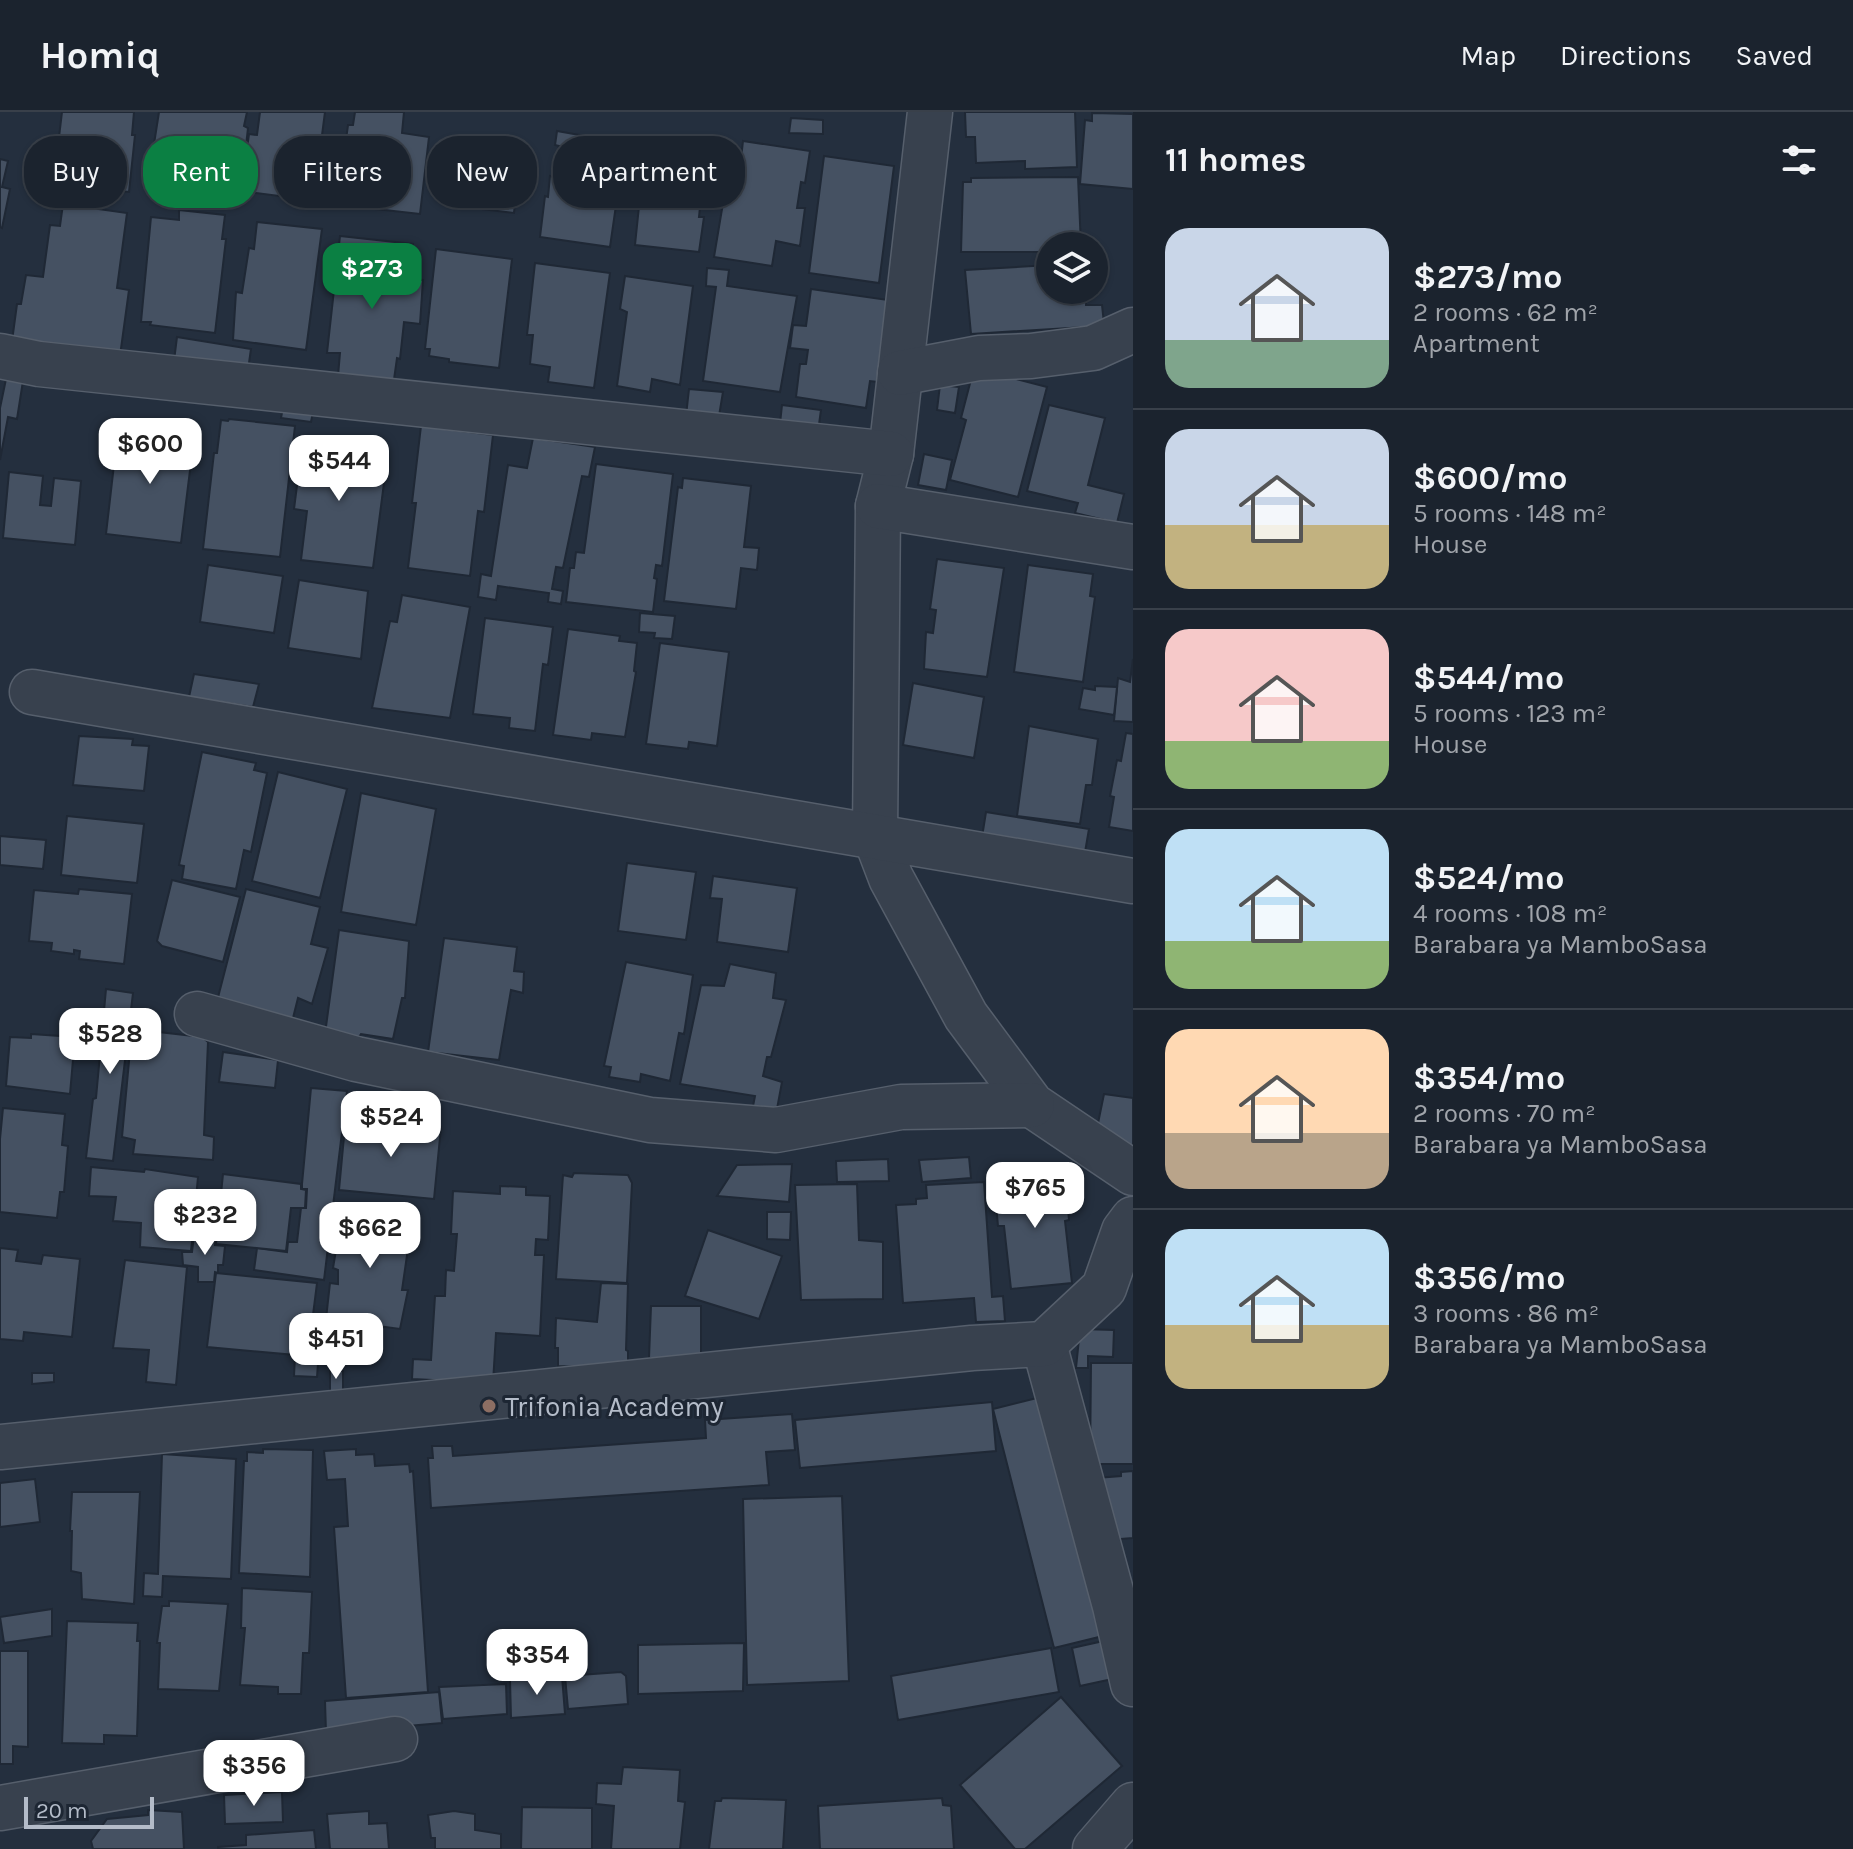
<!DOCTYPE html>
<meta charset="utf-8">
<style>
:root{--surface:#1b232e;--page:#242b36;--text:#f1f3f6;--muted:#a0a4aa;--line:#39404a;--accent:#0b8043}
body{margin:0;font-family:Karla,sans-serif;background:var(--page);color:var(--text);height:100vh;display:flex;flex-direction:column;font-size:30px;white-space:nowrap}
*{box-sizing:border-box;margin:0}
p{font-size:26px;color:var(--muted)}
.icon{flex:none;width:44px;height:44px;fill:none;stroke:currentColor;stroke-width:2;stroke-linecap:round;stroke-linejoin:round}
.map{position:relative;flex:1;overflow:hidden}
.panel{display:flex;flex-direction:column;background:var(--surface);width:720px}
.panel>*{flex:none}
.top-card{position:absolute;left:24px;top:24px;width:760px;height:72px;display:flex;gap:16px}
.buttons{position:absolute;left:1036px;top:120px;display:grid;gap:16px}
.buttons a{display:grid;place-items:center;width:72px;height:72px;border-radius:50%;background:var(--surface);box-shadow:0 2px 6px #0004,0 0 0 2px var(--line);font-size:40px}
.scale{position:absolute;left:24px;bottom:20px;width:130px;box-sizing:border-box;padding-left:8px;border:4px solid #b4bcc9;border-top:0;font-size:22px;line-height:28px;white-space:nowrap;color:#b4bcc9;-webkit-text-stroke:6px #1d2633;paint-order:stroke}
.price{position:absolute;translate:-50% -68px;padding:0 18px;border-radius:16px;background:#fff;color:#222;font-size:26px;line-height:52px;filter:drop-shadow(0 2px 4px #0008)}
.price::after{content:'';position:absolute;left:50%;top:48px;width:24px;height:18px;margin-left:-12px;background:inherit;clip-path:polygon(0 0,100% 0,50% 100%)}
.price.current{background:var(--accent);color:#fff}
ul{padding:0;list-style:none}
li{display:flex;align-items:center;gap:24px;height:200px;padding:0 32px}
li+li{border-top:2px solid var(--line)}
li span{display:grid;place-items:center;flex:none;width:224px;height:160px;border-radius:24px;color:#555}
li>.icon{margin-inline-start:auto}
span .icon{width:96px;height:96px;fill:#fffc;stroke-width:1}
li b{font-size:34px}
h2{display:flex;justify-content:space-between;align-items:center;height:96px;padding:0 32px;font-size:34px}
.tag{padding:0 28px;border-radius:32px;background:var(--surface);box-shadow:0 2px 6px #0004,0 0 0 2px var(--line);font-size:28px;line-height:72px}
.tag.current{background:var(--accent);color:#fff}
header{display:flex;align-items:center;gap:48px;box-sizing:border-box;height:112px;padding:0 40px;background:var(--surface);border-bottom:2px solid var(--line)}
header strong{font-size:38px}
nav{display:flex;gap:44px;margin-inline-start:auto;font-size:28px}
main{display:flex;flex:1;min-height:0}
.map>svg:first-child{display:block}
</style>
<header>
<strong>Homiq</strong>
<nav><a>Map</a><a>Directions</a><a>Saved</a></nav>
</header>
<main>
<div class="map">
<svg width="1133" height="1737" viewBox="0 0 1133 1737">
<rect width="100%" height="100%" fill="#242f3e"/>
<!-- building -->
<g fill="#455162" stroke="#1f2835" stroke-width="2">
<polygon points="62,0 134,0 132,23 135,23 129,80 64,73 67,44 57,42"/>
<polygon points="159,0 247,0 244,14 248,16 243,60 239,60 236,83 198,78 199,63 188,62 187,69 149,64"/>
<polygon points="260,0 325,0 321,31 326,31 318,89 241,79 249,22 257,23"/>
<polygon points="355,0 404,0 402,21 429,25 420,102 358,95 358,88 338,86 348,13 353,13"/>
<polygon points="965,0 1075,0 1077,55 1025,57 1025,49 976,51 975,25 966,25"/>
<polygon points="1092,1 1133,2 1133,77 1080,72 1085,8 1092,9"/>
<polygon points="791,6 823,8 823,22 789,21"/>
<polygon points="557,19 625,31 610,135 540,125 545,84 548,85 550,64 555,65 559,34 555,33"/>
<polygon points="685,26 701,28 709,42 706,76 702,76 699,105 704,105 699,140 635,133 644,46 641,46 643,29 675,35"/>
<polygon points="743,29 810,39 805,71 801,70 797,96 805,96 800,134 776,129 772,154 714,145 725,79 737,82"/>
<polygon points="464,44 519,52 514,101 457,94"/>
<polygon points="824,44 894,54 879,171 809,161"/>
<polygon points="0,47 8,49 2,75 10,77 2,116 0,115"/>
<polygon points="1078,65 1081,134 1050,134 1050,140 961,140 963,70 971,70 971,66"/>
<polygon points="63,92 127,101 117,176 129,178 120,244 12,229 17,192 21,192 26,163 43,165 50,113 60,114"/>
<polygon points="179,98 225,103 222,127 226,127 215,221 150,213 151,210 141,210 151,105 179,108"/>
<polygon points="257,110 322,117 306,238 233,228 236,180 242,181 249,136 254,137"/>
<polygon points="340,124 413,132 409,167 423,168 420,212 404,210 400,247 397,246 392,282 337,275 340,241 327,241"/>
<polygon points="436,137 512,147 499,256 449,250 449,247 429,244 430,237 425,237"/>
<polygon points="535,151 610,161 594,276 548,270 550,255 530,252 533,223 527,223"/>
<polygon points="1050,153 1050,178 1085,178 1086,193 1102,193 1105,221 1085,223 1085,215 971,222 965,158"/>
<polygon points="707,156 729,158 727,174 797,184 780,280 703,269 716,175 706,174"/>
<polygon points="625,164 693,174 680,273 652,267 650,280 617,274 627,200 620,197"/>
<polygon points="811,177 888,188 878,270 870,269 866,296 796,285 800,252 806,252 808,238 790,236 793,213 806,214"/>
<polygon points="177,225 251,237 247,265 174,249"/>
<polygon points="974,256 1047,275 1018,385 950,368 966,308 961,306"/>
<polygon points="6,267 23,269 17,307 8,305 0,348 0,296"/>
<polygon points="940,273 959,275 955,301 937,298"/>
<polygon points="689,277 723,280 717,316 685,313"/>
<polygon points="782,293 821,298 817,327 779,321"/>
<polygon points="1049,293 1105,306 1088,373 1124,382 1117,411 1075,401 1078,391 1027,379"/>
<polygon points="283,295 313,300 311,310 281,306"/>
<polygon points="229,307 295,314 280,445 203,437 214,341 217,341 221,308 228,309"/>
<polygon points="421,314 493,323 484,400 478,399 470,464 408,456 416,391 412,391"/>
<polygon points="118,318 194,326 181,431 106,422"/>
<polygon points="303,326 370,334 369,341 377,342 374,370 384,371 373,456 301,448 307,399 294,397"/>
<polygon points="533,326 595,335 589,365 582,364 563,456 556,455 552,477 563,479 561,492 548,490 549,481 498,474 496,488 478,485 481,462 491,464 508,353 527,356"/>
<polygon points="924,342 952,348 946,378 918,373"/>
<polygon points="596,352 673,362 662,454 656,453 654,466 657,467 653,500 566,490 570,456 574,456 576,440 584,441"/>
<polygon points="9,360 43,364 40,393 51,394 54,366 81,369 75,433 3,426"/>
<polygon points="683,366 751,374 744,435 759,436 757,458 741,456 736,497 664,489 678,375 682,376"/>
<polygon points="937,447 1004,456 987,565 924,557 926,520 933,521 936,498 930,497"/>
<polygon points="208,453 283,464 274,521 200,510"/>
<polygon points="1028,453 1093,462 1090,484 1095,485 1083,570 1014,560"/>
<polygon points="299,468 368,479 361,547 288,536"/>
<polygon points="402,483 470,495 450,606 372,596 390,509 397,510"/>
<polygon points="640,501 675,504 672,527 654,526 655,521 639,520"/>
<polygon points="485,506 553,515 548,553 543,552 535,619 509,616 510,606 473,602"/>
<polygon points="568,517 620,524 619,529 637,531 634,559 636,560 625,625 592,621 591,628 553,623"/>
<polygon points="660,531 729,540 717,634 689,630 688,637 646,632"/>
<polygon points="1133,547 1133,610 1114,609 1118,566 1130,570"/>
<polygon points="194,562 259,572 253,595 189,585"/>
<polygon points="913,571 984,585 974,646 903,633"/>
<polygon points="1095,574 1117,575 1114,603 1079,597 1083,576 1095,578"/>
<polygon points="1029,614 1098,627 1092,673 1086,673 1080,712 1017,704"/>
<polygon points="1126,621 1133,622 1133,719 1109,715 1114,685 1110,684 1117,648 1121,649"/>
<polygon points="79,624 133,627 132,633 149,634 144,679 73,673"/>
<polygon points="202,640 256,651 254,658 267,661 251,740 244,738 236,777 182,767 184,754 179,753"/>
<polygon points="278,660 347,677 320,786 252,769"/>
<polygon points="361,681 436,697 416,813 341,800"/>
<polygon points="986,700 1089,717 1084,746 982,725"/>
<polygon points="67,704 144,712 137,771 61,763"/>
<polygon points="0,724 46,728 43,757 0,753"/>
<polygon points="627,751 696,760 686,828 618,819"/>
<polygon points="713,764 797,776 788,840 717,830 722,787 710,786"/>
<polygon points="172,768 240,785 223,850 162,834 157,829"/>
<polygon points="79,777 132,782 124,852 79,847 80,839 74,838 74,842 51,839 52,831 29,829 34,778 78,782"/>
<polygon points="246,777 320,795 311,832 328,836 312,892 298,886 291,914 215,897"/>
<polygon points="339,818 409,829 405,886 402,886 393,927 361,922 359,925 325,922"/>
<polygon points="444,826 517,835 514,859 524,860 523,881 511,878 499,948 428,940"/>
<polygon points="626,850 693,863 684,922 679,921 670,969 641,962 640,970 609,965 611,955 604,954"/>
<polygon points="730,852 776,861 773,886 786,888 771,945 767,945 763,964 782,970 777,997 753,994 755,984 680,972 701,873 724,874"/>
<polygon points="106,877 133,881 113,1049 86,1046 93,987 96,986"/>
<polygon points="132,917 202,925 208,930 204,1023 214,1025 213,1048 133,1042 135,1028 122,1025"/>
<polygon points="31,922 75,925 70,982 6,974 10,925 31,926"/>
<polygon points="223,940 278,948 275,976 219,970"/>
<polygon points="311,976 347,979 324,1168 254,1158 257,1136 287,1140 288,1130 297,1130 301,1096 306,1096 307,1077 302,1077 302,1072"/>
<polygon points="1104,982 1133,986 1133,1034 1099,1028 1096,1021"/>
<polygon points="3,996 65,1002 62,1033 68,1034 64,1080 60,1080 57,1106 0,1100 0,1027"/>
<polygon points="373,1008 441,1015 434,1087 339,1078 345,1014 372,1016"/>
<polygon points="969,1045 971,1066 922,1070 919,1048"/>
<polygon points="888,1047 889,1069 837,1070 836,1049"/>
<polygon points="792,1052 789,1090 717,1084 737,1053"/>
<polygon points="91,1055 144,1060 145,1057 198,1065 191,1139 140,1135 141,1111 113,1109 116,1085 89,1084"/>
<polygon points="574,1061 628,1063 632,1071 627,1171 556,1167 563,1063 572,1065"/>
<polygon points="223,1062 301,1072 301,1077 306,1078 305,1096 291,1096 286,1139 216,1132"/>
<polygon points="1065,1062 1069,1108 1065,1109 1072,1171 1011,1177 1004,1114 998,1114 994,1070"/>
<polygon points="984,1070 992,1185 1003,1184 1005,1209 976,1210 974,1186 903,1191 896,1093 916,1092 916,1087 927,1086 926,1073"/>
<polygon points="857,1072 859,1128 883,1130 883,1187 801,1188 795,1073"/>
<polygon points="500,1074 526,1075 526,1083 550,1084 548,1128 536,1127 535,1143 544,1143 540,1224 496,1221 493,1271 412,1267 413,1247 431,1248 435,1184 445,1184 446,1158 454,1159 457,1122 451,1122 453,1079 500,1082"/>
<polygon points="343,1096 412,1109 402,1178 408,1178 400,1217 326,1207 330,1171 338,1172 338,1158 333,1156"/>
<polygon points="767,1100 791,1100 790,1128 767,1127"/>
<polygon points="708,1118 782,1144 759,1207 685,1184"/>
<polygon points="194,1123 216,1123 215,1133 225,1134 223,1153 218,1153 218,1161 215,1160 214,1170 198,1170 198,1155 183,1153 182,1140 192,1140"/>
<polygon points="0,1136 18,1138 16,1149 41,1152 43,1143 80,1147 72,1225 24,1220 23,1229 0,1227"/>
<polygon points="125,1148 187,1155 176,1273 146,1270 149,1238 113,1236"/>
<polygon points="216,1161 317,1171 309,1235 319,1238 317,1265 294,1264 295,1243 207,1235"/>
<polygon points="601,1171 628,1172 626,1238 628,1239 628,1257 558,1254 558,1236 555,1236 556,1206 597,1210"/>
<polygon points="651,1194 701,1194 701,1246 649,1246"/>
<polygon points="1080,1217 1114,1218 1113,1245 1088,1244 1088,1256 1076,1256"/>
<polygon points="1091,1251 1133,1251 1133,1352 1090,1352"/>
<rect x="330" y="1259" width="13" height="20"/>
<polygon points="32,1261 54,1261 54,1270 32,1272"/>
<polygon points="1041,1285 1103,1524 1054,1536 993,1297"/>
<polygon points="992,1290 996,1339 800,1356 795,1308"/>
<polygon points="792,1302 795,1338 766,1340 769,1373 431,1396 428,1346 433,1346 432,1334 452,1334 453,1344 706,1326 705,1308"/>
<polygon points="263,1337 313,1338 310,1465 239,1461 244,1349 247,1349 247,1340 263,1341"/>
<polygon points="356,1337 356,1343 374,1342 375,1354 409,1352 410,1360 413,1359 428,1580 346,1586 334,1415 348,1414 345,1367 327,1368 324,1339"/>
<polygon points="162,1342 236,1347 231,1467 163,1464 162,1485 143,1484 144,1461 158,1462"/>
<polygon points="1133,1359 1133,1426 1108,1428 1096,1366 1121,1364 1121,1360"/>
<polygon points="35,1367 40,1410 0,1415 0,1371"/>
<polygon points="72,1380 140,1380 134,1492 82,1487 81,1461 71,1459 72,1419 70,1419"/>
<polygon points="842,1384 849,1569 747,1573 743,1387"/>
<polygon points="242,1476 312,1480 309,1541 303,1541 301,1582 278,1582 278,1575 240,1573 245,1516 241,1516"/>
<polygon points="169,1489 228,1492 219,1579 158,1577 160,1531 157,1531 162,1494 169,1494"/>
<polygon points="52,1497 52,1524 4,1531 0,1505"/>
<polygon points="67,1509 138,1511 137,1529 140,1529 137,1624 104,1623 104,1632 62,1631"/>
<polygon points="1108,1528 1117,1566 1080,1574 1072,1536"/>
<polygon points="744,1531 743,1579 638,1582 638,1533"/>
<polygon points="1051,1536 1059,1580 898,1608 891,1564"/>
<polygon points="0,1539 28,1539 28,1635 13,1634 13,1652 0,1652"/>
<polygon points="621,1560 626,1564 628,1592 568,1597 565,1564"/>
<polygon points="562,1564 565,1602 511,1606 510,1568"/>
<polygon points="506,1572 507,1602 443,1607 439,1575"/>
<polygon points="439,1580 442,1611 326,1621 325,1589"/>
<polygon points="1061,1585 1122,1654 1025,1737 1015,1737 960,1673"/>
<polygon points="623,1655 680,1658 678,1689 685,1690 680,1737 611,1737 614,1694 596,1692 597,1671 621,1672"/>
<polygon points="282,1680 283,1710 225,1712 224,1683"/>
<polygon points="722,1686 786,1688 783,1737 709,1737 715,1689 721,1689"/>
<polygon points="942,1686 943,1693 951,1694 954,1737 820,1737 818,1694"/>
<polygon points="522,1695 592,1696 592,1737 521,1737"/>
<polygon points="148,1698 182,1700 184,1737 93,1737 91,1729 107,1707 148,1703"/>
<polygon points="369,1699 369,1712 387,1711 389,1737 330,1737 327,1702"/>
<polygon points="454,1699 475,1702 475,1718 501,1722 501,1737 435,1737 435,1726 431,1726 428,1703"/>
<polygon points="314,1718 316,1737 218,1737 218,1735 246,1733 246,1723"/>
</g>
<g fill="none" stroke-linecap="round" stroke-linejoin="round">
<defs>
<g id="minor">
<polyline points="930,0 891,342 878,394 875,724 891,766 966,904 1032,993 1133,1061"/>
<polyline points="0,244 39,252 891,342"/>
<polyline points="900,261 979,246 1031,244 1093,236 1133,218"/>
<polyline points="878,394 1133,435"/>
<polyline points="32,580 1133,769"/>
<polyline points="197,902 356,947 650,1008 776,1018 901,995 1032,993"/>
<polyline points="1044,1232 1115,1494 1133,1572"/>
<polyline points="0,1696 395,1627"/>
<polyline points="1095,1737 1133,1693"/>
</g>
<polyline id="tertiary" points="0,1335 972,1236 1044,1232 1104,1176 1124,1119 1133,1107"/>
</defs>
<!-- minor casing -->
<use href="#minor" stroke="#565f6c" stroke-width="47"/>
<!-- tertiary casing -->
<use href="#tertiary" stroke="#565f6c" stroke-width="47"/>
<!-- minor -->
<use href="#minor" stroke="#38414e" stroke-width="44"/>
<!-- tertiary -->
<use href="#tertiary" stroke="#38414e" stroke-width="44"/>
</g>
<!-- markers -->
<circle fill="#8d6e63" stroke="#1d2633" stroke-width="3" cx="489" cy="1294" r="8"/>
<g text-anchor="middle" stroke-width="6" stroke-linejoin="round" paint-order="stroke">
<!-- poi labels -->
<g font-size="28" fill="#b4bcc9" stroke="#1d2633" text-anchor="start">
<text x="505" y="1304">Trifonia Academy</text>
</g>
</g>
</svg>
<div class="buttons">
<a><svg class="icon" aria-label="layers" viewBox="0 0 24 24"><path d="M12 4l9 5-9 5-9-5zM3 14l9 5 9-5"/></svg></a>
</div>
<div class="scale">20 m</div>
<b class="price current" style="left:372px;top:199px">$273</b>
<b class="price" style="left:150px;top:374px">$600</b>
<b class="price" style="left:339px;top:391px">$544</b>
<b class="price" style="left:110px;top:964px">$528</b>
<b class="price" style="left:391px;top:1047px">$524</b>
<b class="price" style="left:1035px;top:1118px">$765</b>
<b class="price" style="left:205px;top:1145px">$232</b>
<b class="price" style="left:370px;top:1158px">$662</b>
<b class="price" style="left:336px;top:1269px">$451</b>
<b class="price" style="left:537px;top:1585px">$354</b>
<b class="price" style="left:254px;top:1696px">$356</b>
<div class="top-card">
<a class="tag">Buy</a>
<a class="tag current">Rent</a>
<a class="tag">Filters</a>
<a class="tag">New</a>
<a class="tag">Apartment</a>
</div>
</div>
<section class="panel">
<h2>11 homes<svg class="icon" aria-label="filters" viewBox="0 0 24 24"><path d="M4 7h16M4 17h16"/><circle cx="9" cy="7" r="2"/><circle cx="15" cy="17" r="2"/></svg></h2>
<ul>
<li><span style="background:linear-gradient(#c9d6e8 70%,#7fa58c 0)"><svg class="icon" aria-label="home" viewBox="0 0 24 24"><path d="M3 11l9-7 9 7M6 9v11h12V9"/></svg></span><div><b>$273/mo</b><p>2 rooms · 62 m²</p><p>Apartment</p></div></li>
<li><span style="background:linear-gradient(#c9d6e8 60%,#c2b280 0)"><svg class="icon" aria-label="home" viewBox="0 0 24 24"><path d="M3 11l9-7 9 7M6 9v11h12V9"/></svg></span><div><b>$600/mo</b><p>5 rooms · 148 m²</p><p>House</p></div></li>
<li><span style="background:linear-gradient(#f6c9c9 70%,#8fb573 0)"><svg class="icon" aria-label="home" viewBox="0 0 24 24"><path d="M3 11l9-7 9 7M6 9v11h12V9"/></svg></span><div><b>$544/mo</b><p>5 rooms · 123 m²</p><p>House</p></div></li>
<li><span style="background:linear-gradient(#bfe0f5 70%,#8fb573 0)"><svg class="icon" aria-label="home" viewBox="0 0 24 24"><path d="M3 11l9-7 9 7M6 9v11h12V9"/></svg></span><div><b>$524/mo</b><p>4 rooms · 108 m²</p><p>Barabara ya MamboSasa</p></div></li>
<li><span style="background:linear-gradient(#ffd9b3 65%,#b9a48a 0)"><svg class="icon" aria-label="home" viewBox="0 0 24 24"><path d="M3 11l9-7 9 7M6 9v11h12V9"/></svg></span><div><b>$354/mo</b><p>2 rooms · 70 m²</p><p>Barabara ya MamboSasa</p></div></li>
<li><span style="background:linear-gradient(#bfe0f5 60%,#c2b280 0)"><svg class="icon" aria-label="home" viewBox="0 0 24 24"><path d="M3 11l9-7 9 7M6 9v11h12V9"/></svg></span><div><b>$356/mo</b><p>3 rooms · 86 m²</p><p>Barabara ya MamboSasa</p></div></li>
</ul>
</section>
</main>
